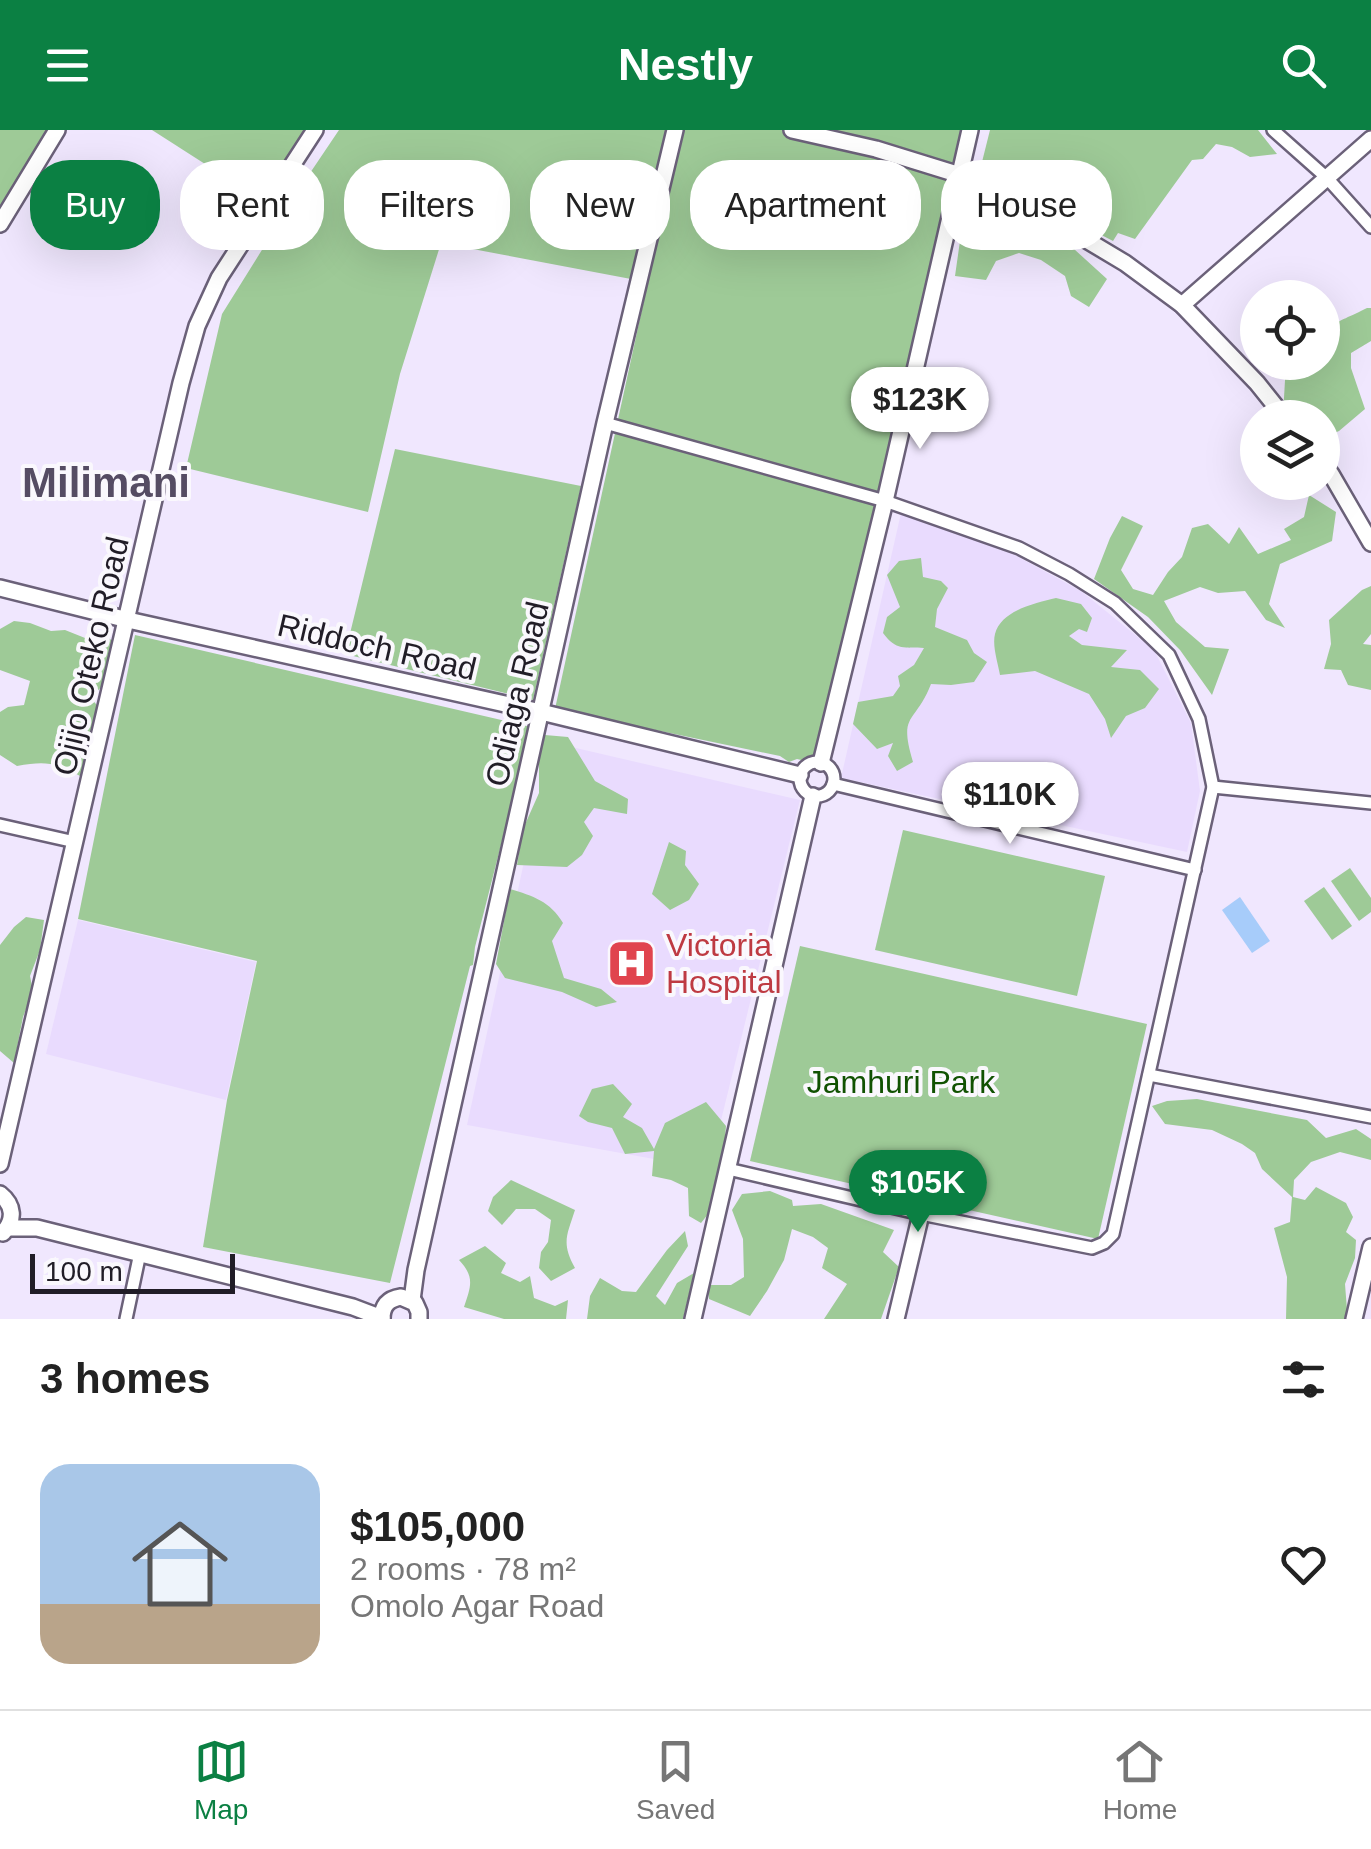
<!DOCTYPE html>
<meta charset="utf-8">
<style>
:root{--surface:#fff;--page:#f6f6f6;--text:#222;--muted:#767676;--line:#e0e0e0;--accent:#0b8043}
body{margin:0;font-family:Helvetica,sans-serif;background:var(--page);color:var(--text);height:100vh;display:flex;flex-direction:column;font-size:38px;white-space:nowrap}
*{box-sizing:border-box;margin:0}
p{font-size:32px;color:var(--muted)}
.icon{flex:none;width:55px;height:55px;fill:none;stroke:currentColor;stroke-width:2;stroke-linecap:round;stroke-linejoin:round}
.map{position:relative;height:1189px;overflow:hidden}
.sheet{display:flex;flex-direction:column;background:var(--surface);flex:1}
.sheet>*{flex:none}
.banner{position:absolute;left:30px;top:30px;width:1312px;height:90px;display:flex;gap:20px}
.fabs{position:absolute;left:1240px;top:150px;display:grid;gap:20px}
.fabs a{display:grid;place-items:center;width:100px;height:100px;border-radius:50%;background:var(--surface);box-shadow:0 10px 40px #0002;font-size:50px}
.scale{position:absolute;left:30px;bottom:25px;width:205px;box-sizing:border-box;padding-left:10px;border:5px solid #211d27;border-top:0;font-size:28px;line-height:35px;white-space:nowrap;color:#211d27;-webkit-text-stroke:8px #faf8fd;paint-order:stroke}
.price{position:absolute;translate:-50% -85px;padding:0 22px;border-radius:35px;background:#fff;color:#222;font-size:32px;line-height:65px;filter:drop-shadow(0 2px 5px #0008)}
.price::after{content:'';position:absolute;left:50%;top:60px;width:30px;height:22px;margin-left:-15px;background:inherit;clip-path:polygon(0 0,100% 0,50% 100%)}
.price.current{background:var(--accent);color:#fff}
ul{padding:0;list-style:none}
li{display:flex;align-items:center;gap:30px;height:250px;padding:0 40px}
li+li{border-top:2px solid var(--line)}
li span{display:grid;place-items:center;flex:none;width:280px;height:200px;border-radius:30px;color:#555}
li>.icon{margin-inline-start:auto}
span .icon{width:120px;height:120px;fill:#fffc;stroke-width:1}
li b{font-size:42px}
h2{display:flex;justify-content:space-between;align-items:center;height:120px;padding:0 40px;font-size:42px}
.tag{padding:0 35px;border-radius:40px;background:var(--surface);box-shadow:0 10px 40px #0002;font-size:35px;line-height:90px}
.tag.current{background:var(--accent);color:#fff}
header{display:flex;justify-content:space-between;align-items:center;height:130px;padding:0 40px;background:var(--accent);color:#fff;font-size:45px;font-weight:700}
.dock{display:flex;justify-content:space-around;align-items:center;height:140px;border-top:2px solid var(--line);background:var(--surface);font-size:28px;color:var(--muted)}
.dock a{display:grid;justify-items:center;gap:5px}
.dock .current{color:var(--accent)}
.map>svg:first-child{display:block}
</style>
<header><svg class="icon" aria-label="menu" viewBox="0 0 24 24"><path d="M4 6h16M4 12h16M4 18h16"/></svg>Nestly<svg class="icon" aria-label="search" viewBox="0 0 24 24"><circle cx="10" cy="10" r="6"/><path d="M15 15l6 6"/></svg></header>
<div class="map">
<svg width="1371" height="1189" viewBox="0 0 1371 1189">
<rect width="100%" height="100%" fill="#f0e7fe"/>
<!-- built -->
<g fill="#e9dbfe">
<polygon points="901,383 1013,424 1081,461 1154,520 1191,593 1200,661 1187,722 841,648"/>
<polygon points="550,612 800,670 709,1039 467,995"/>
<polygon points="78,790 256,832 226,970 46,924"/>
</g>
<!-- green -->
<g fill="#9eca97">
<polygon points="0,0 52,0 0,86"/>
<polygon points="152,0 310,0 255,66"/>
<polygon points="339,0 667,0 631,149 441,113 400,244 368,382 186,338 222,184 275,99 275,95"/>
<polygon points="681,0 978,0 814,633 797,629 789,632 780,626 555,579"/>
<polygon points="990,0 1258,0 1277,24 1250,27 1232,17 1216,14 1203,29 1192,30 1135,109 1118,103 1113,111 1086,97 1087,90 980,40"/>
<polygon points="967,78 1074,119 1107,149 1089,177 1071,166 1065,146 1041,130 1019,123 996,131 986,150 955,146 962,97"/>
<path d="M 1367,178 L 1371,178 L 1371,211 L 1351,223 L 1351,238 L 1365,279 L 1339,301 L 1323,308 L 1322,288 L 1289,287 L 1283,285 L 1286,233 L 1322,232 C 1323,190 1333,196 1367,178 Z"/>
<polygon points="395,319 581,356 574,389 575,405 569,409 533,570 345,524"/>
<polygon points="1309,365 1336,382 1332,411 1280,434 1269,474 1285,498 1266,490 1245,461 1218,463 1200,457 1164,471 1176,492 1205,517 1229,519 1212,565 1180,520 1148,487 1094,449 1110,408 1122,386 1143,396 1121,440 1133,459 1153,465 1168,442 1182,427 1192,398 1208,394 1229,414 1239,397 1258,424 1291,410 1284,399 1304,387"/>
<path d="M 921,428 L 923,447 L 941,451 L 948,458 L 937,479 L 935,497 L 967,510 L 974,523 L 987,532 L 974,552 L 951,555 L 931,554 C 915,595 898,582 913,632 L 897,641 L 888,626 L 893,613 L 877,619 L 853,594 L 858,572 L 893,566 L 900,556 L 898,546 L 914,535 L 924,518 C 905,517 896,521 883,503 L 887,487 L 900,477 L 887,445 L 899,431 Z"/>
<polygon points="1371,456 1371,504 1363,514 1371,515 1371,560 1348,555 1341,540 1324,539 1331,514 1329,490 1362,460"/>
<path d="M 1056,468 L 1081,474 L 1092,488 L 1087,502 L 1079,499 L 1069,506 L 1082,515 L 1127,520 L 1111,537 L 1140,540 L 1159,559 L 1145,578 L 1126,586 L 1111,608 L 1105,589 L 1089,564 L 1035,541 L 1000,545 C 998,533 992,516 995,504 C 1001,480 1036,473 1056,468 Z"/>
<path d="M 14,491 L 30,493 L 51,501 L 65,500 L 85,508 C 97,503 105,506 115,512 L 102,556 L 91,568 L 100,579 L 92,608 L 80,616 L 87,627 L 80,646 C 55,632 45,631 17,636 L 0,625 L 0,582 L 8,577 L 24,575 L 30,551 L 0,540 L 0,499 Z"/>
<polygon points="135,505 531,597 475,817 473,835 470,836 390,1153 203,1117 227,970 257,831 78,789"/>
<polygon points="545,605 568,607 595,651 628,669 627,684 594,678 584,692 593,706 582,725 567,737 517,735 523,699 539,663 539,630"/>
<polygon points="903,700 1105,746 1077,866 875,820"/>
<polygon points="669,712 686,721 685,735 699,754 689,770 670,780 652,764"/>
<polygon points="1350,738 1371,768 1371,782 1359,791 1331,751"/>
<polygon points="1324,757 1352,796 1332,810 1304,771"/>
<path d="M 510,759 C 533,766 550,771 563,793 L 552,811 L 564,848 L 601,859 L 617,872 L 596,877 L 562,862 L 505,848 L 496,834 Z"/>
<polygon points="26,787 44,790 40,820 30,846 33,861 23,887 14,933 0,921 0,815 14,797"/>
<polygon points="800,816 1147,894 1098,1109 750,1031"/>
<polygon points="613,954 632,974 623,987 642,998 654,1019 665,993 706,972 726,996 720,1069 701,1093 689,1086 688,1058 671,1050 652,1046 654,1021 625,1024 612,998 588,992 579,986 592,959"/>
<polygon points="1197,969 1307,990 1326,1008 1356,999 1371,1009 1371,1030 1340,1022 1311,1032 1294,1050 1293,1067 1305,1070 1316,1057 1346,1073 1353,1087 1346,1102 1356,1110 1355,1128 1345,1154 1347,1180 1344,1189 1286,1189 1287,1147 1274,1098 1290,1092 1292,1067 1262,1039 1255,1023 1242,1014 1212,1000 1165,994 1152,976 1167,971"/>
<path d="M 511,1050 L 575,1080 C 567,1105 561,1113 575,1138 L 551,1151 L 539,1138 L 541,1122 L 548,1112 L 551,1090 L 535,1079 L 516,1079 L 502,1095 L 488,1081 L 493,1067 Z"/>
<polygon points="770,1061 792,1070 793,1076 821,1074 894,1100 883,1122 899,1137 881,1189 824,1189 847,1154 822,1138 828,1118 813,1107 792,1099 784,1130 767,1161 750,1186 709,1169 708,1155 731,1155 744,1147 743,1109 732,1080 742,1064"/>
<polygon points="685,1101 688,1116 656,1166 665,1175 677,1153 694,1143 683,1189 587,1189 590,1166 600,1148 622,1161 636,1162 667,1120"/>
<path d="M 485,1116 L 506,1133 L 501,1143 L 520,1152 L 530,1146 L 534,1168 L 555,1176 L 568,1170 L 566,1189 L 504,1189 L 464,1177 C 471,1156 475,1147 459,1130 Z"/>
</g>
<!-- water -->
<polygon fill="#a7ccfa" points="1240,767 1270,811 1252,823 1222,780"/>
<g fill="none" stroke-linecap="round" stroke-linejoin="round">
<defs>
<g id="street">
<polyline points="1273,0 1327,48 1371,97"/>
<polyline points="605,293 885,371 1019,418 1069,444 1115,473 1169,525 1199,589 1213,657 1113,1104 1104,1113 1092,1118 921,1084 728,1039"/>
<circle cx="817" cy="649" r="17"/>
<polyline points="833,654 1195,740"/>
<polyline points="1213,657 1371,673"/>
<polyline points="0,695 75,712"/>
<polyline points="1149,945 1371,987"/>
<polyline points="126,1189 140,1123"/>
</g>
<g id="secondary">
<polyline points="792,0 876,19 960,45 1033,78 1125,133 1182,175 1257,253 1285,288"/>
<polyline points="0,94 57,0"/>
<polyline points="1182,175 1371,9"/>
<polyline points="1322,333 1331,344 1371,413"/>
<polyline points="0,458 128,490 541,582 800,645"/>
<polyline points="821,633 885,371 970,0"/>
<polyline points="0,1034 181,253 197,196 219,148 315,0"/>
<path d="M 0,1064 C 14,1075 15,1090 3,1103"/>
<polyline points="7,1098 37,1098 353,1177 382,1188"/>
<polyline points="412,1170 416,1140 605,293 675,0"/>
<path d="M 382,1189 C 382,1176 388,1169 401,1167 L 415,1173 L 419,1182 L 419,1189"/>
<polyline points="693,1189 813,666"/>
<polyline points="896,1189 921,1084"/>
<polyline points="1354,1189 1371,1117"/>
</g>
</defs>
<!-- street casing -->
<use href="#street" stroke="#6b6179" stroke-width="16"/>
<!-- secondary casing -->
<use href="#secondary" stroke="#6b6179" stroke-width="20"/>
<!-- street -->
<use href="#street" stroke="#fff" stroke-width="11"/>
<!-- secondary -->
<use href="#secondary" stroke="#fff" stroke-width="15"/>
</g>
<!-- icons -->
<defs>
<symbol id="hospital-square" viewBox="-11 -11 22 22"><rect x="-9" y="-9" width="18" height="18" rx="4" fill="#e0444e" stroke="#faf8fd"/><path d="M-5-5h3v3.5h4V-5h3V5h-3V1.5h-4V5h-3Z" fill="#fff"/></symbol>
</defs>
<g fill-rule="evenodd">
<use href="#hospital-square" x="604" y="806" width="55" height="55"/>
</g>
<g text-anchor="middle" stroke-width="8" stroke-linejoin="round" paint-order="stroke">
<!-- street labels -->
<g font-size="32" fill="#211d27" stroke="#faf8fd">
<text transform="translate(377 517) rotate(13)" y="11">Riddoch Road</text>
<text transform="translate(91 526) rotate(-77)" y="11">Ojijo Oteko Road</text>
<text transform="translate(517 564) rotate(-77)" y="11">Odiaga Road</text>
</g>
<!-- health labels -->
<g font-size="32" fill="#be3a42" stroke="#faf8fd" text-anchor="start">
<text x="666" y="826">Victoria<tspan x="666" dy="37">Hospital</tspan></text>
</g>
<!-- park labels -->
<g font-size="32" fill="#115202" stroke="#faf8fd">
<text x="901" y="963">Jamhuri Park</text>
</g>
<!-- district labels -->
<g font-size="42" font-weight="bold" fill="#554c63" stroke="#faf8fd">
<text x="106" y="367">Milimani</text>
</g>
</g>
</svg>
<div class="fabs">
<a><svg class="icon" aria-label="locate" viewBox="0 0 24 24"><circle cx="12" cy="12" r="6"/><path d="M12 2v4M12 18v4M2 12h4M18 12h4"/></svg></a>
<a><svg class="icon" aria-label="layers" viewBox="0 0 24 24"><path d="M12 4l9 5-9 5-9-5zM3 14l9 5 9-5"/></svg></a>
</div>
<div class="scale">100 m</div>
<b class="price" style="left:920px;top:322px">$123K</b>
<b class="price" style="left:1010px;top:717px">$110K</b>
<b class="price current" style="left:918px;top:1105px">$105K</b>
<div class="banner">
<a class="tag current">Buy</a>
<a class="tag">Rent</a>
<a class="tag">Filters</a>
<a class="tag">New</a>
<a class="tag">Apartment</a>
<a class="tag">House</a>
</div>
</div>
<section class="sheet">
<h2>3 homes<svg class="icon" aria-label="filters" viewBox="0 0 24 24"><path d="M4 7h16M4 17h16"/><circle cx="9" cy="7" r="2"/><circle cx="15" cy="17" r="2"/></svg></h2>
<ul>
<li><span style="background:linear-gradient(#a9c7e8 70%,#b9a48a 0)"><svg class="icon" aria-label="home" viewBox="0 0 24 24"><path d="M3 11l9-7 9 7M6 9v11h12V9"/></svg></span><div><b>$105,000</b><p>2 rooms · 78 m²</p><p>Omolo Agar Road</p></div><svg class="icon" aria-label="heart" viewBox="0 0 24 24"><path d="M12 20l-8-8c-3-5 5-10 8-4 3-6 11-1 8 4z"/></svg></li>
</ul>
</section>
<nav class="dock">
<a class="current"><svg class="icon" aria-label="map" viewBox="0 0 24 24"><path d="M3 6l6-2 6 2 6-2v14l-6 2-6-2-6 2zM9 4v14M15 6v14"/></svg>Map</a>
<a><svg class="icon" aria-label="saved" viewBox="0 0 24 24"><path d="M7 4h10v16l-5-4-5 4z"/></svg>Saved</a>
<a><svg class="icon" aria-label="home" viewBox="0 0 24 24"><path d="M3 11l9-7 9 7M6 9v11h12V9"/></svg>Home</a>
</nav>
